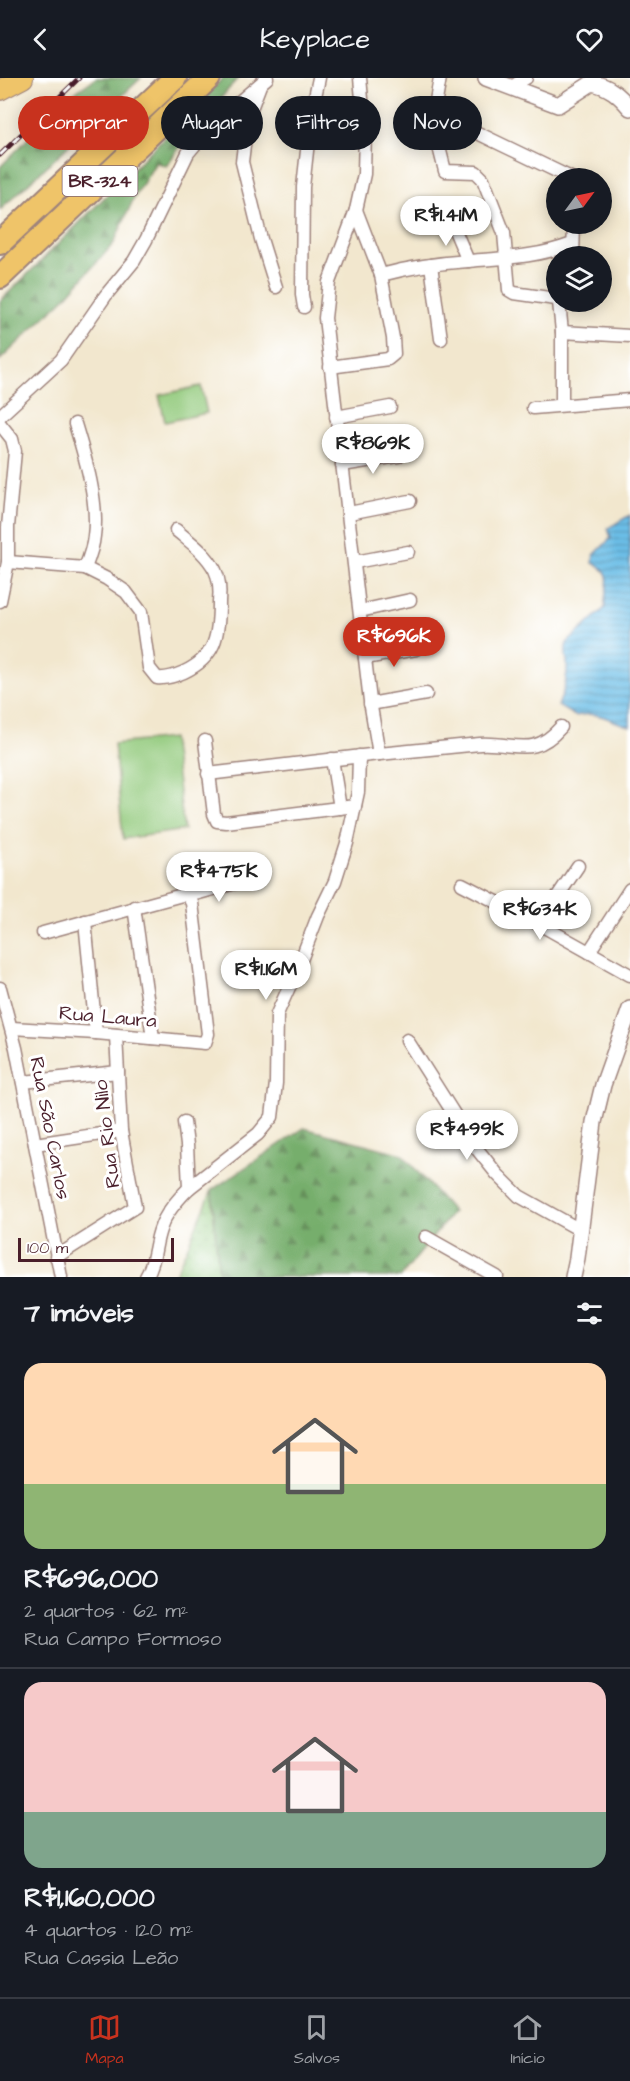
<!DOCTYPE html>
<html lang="pt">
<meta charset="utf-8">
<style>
:root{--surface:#171b24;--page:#20242c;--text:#f1f3f6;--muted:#9ea1a6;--line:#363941;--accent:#c8321e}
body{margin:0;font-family:"Architects Daughter",sans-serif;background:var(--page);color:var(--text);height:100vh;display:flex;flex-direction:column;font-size:22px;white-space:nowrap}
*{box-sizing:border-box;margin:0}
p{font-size:20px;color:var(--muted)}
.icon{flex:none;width:33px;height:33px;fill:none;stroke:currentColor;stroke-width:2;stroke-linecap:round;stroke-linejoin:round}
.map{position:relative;height:1199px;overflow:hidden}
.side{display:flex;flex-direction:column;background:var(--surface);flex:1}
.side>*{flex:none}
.top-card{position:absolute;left:18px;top:18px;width:594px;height:54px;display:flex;gap:12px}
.needle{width:39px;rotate:57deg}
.buttons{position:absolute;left:546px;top:90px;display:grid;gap:12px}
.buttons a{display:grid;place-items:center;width:66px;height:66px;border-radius:50%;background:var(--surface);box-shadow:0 3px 15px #0003;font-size:30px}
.scale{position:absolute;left:18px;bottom:15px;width:156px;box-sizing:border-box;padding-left:6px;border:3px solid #4a1f2b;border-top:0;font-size:16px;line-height:21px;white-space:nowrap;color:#4a1f2b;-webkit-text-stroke:4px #fff;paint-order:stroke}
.price{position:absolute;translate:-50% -51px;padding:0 14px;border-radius:21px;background:#fff;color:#222;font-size:20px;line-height:39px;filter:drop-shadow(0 2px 3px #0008)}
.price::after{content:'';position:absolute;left:50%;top:36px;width:18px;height:14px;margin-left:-9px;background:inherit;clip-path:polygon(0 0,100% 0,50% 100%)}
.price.on{background:var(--accent);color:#fff}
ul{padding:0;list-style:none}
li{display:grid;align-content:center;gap:12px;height:318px;padding:0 24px}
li+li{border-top:2px solid var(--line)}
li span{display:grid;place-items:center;height:186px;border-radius:18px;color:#555}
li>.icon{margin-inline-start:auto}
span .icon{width:108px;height:108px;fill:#fffc;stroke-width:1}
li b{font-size:26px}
h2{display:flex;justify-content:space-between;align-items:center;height:72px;padding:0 24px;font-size:26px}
.chip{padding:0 21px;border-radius:27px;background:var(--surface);box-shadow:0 3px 15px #0003;font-size:21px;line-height:54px}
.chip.on{background:var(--accent);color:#fff}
header{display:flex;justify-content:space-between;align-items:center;height:78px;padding:0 24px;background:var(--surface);font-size:27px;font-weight:600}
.tab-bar{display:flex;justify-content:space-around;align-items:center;height:84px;border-top:2px solid var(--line);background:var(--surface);font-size:16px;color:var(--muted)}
.tab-bar a{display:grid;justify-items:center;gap:3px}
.tab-bar .on{color:var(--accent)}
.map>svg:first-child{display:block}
</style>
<header><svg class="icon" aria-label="back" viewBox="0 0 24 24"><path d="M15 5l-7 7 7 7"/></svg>Keyplace<svg class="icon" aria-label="heart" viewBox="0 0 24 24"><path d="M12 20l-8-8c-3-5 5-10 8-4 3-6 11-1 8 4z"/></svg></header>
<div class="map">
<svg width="630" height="1199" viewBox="0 0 630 1199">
<defs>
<pattern id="grass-dots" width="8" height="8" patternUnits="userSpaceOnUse" patternTransform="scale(1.5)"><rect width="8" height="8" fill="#93ca7d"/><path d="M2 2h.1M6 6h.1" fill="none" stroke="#80ad6c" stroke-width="1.8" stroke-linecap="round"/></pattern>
<pattern id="forest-firs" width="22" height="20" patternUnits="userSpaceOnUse" patternTransform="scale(1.5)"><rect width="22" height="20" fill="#76ae6c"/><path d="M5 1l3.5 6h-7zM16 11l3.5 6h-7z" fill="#638d59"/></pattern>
<pattern id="water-rules" width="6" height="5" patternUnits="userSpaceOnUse" patternTransform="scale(1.5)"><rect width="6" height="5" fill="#6bbee7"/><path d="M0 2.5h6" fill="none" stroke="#5a9abb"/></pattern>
</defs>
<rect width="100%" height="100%" fill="#fff"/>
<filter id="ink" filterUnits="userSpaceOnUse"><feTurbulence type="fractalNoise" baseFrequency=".0167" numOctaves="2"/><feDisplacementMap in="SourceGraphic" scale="12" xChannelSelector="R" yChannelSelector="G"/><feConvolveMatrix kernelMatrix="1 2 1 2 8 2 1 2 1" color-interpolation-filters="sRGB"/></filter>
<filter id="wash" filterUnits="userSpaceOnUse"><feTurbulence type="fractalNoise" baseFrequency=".008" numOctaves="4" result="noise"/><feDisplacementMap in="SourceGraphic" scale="24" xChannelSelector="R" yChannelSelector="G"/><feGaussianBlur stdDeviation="1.35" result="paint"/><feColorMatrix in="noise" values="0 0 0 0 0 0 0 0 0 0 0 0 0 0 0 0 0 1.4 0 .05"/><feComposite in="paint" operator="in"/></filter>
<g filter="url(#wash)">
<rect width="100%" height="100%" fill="#f2e7ce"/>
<!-- grass -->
<polygon fill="url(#grass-dots)" stroke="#6e7454" stroke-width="1.5" points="212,1112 219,1199 174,1199"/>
<!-- forest -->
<g fill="url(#forest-firs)" stroke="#60664c" stroke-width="1.5">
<polygon points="96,0 141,0 0,132 0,89 71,17"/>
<path d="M 223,0 L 238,0 L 205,39 L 200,33 L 193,40 L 197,45 L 166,88 L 156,84 L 133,122 L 114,165 L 64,221 L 0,282 L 0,223 C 76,150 149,74 223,0 Z"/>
<polygon points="304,1050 402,1076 453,1134 401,1199 219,1199 212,1112"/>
</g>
<!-- park -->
<g fill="#93ca7d" stroke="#6e7454" stroke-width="1.5">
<polygon points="201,308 207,335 165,344 159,317"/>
<polygon points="172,660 184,752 123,761 114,666"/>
</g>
<!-- water -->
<path fill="url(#water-rules)" stroke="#5a6e89" stroke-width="1.5" d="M 630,437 L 630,648 C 608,643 600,632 575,638 L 558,628 C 564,614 568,599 567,584 C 566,576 564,572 567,565 L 605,530 C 603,509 618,496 593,485 L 594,477 L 611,460 L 608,450 Z"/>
</g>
<g filter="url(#ink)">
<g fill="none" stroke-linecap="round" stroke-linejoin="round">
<defs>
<g id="minor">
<polyline points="360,0 365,52 364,96 356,132 329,204 325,240 370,623 379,676"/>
<polyline points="440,0 434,34 435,53 445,93 476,94 483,101 504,155 509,212 514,215 556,221"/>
<polyline points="260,7 252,28 246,51 242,84 261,161 276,209"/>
<polyline points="513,8 526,0"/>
<polyline points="434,34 571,100"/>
<polyline points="451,143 468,183"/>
<polyline points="573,178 574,146"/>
<polyline points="431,187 441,261"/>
<path d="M 381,197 C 410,189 439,185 468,183 C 504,180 538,179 572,166"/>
<polyline points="559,224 562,254 562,327"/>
<polyline points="304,229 302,217 303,109 311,37 319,0"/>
<polyline points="562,254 630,258"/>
<polyline points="330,289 388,281 394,276 393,260 381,197 356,132"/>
<polyline points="533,330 630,322"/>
<polyline points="0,338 61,282 106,217 134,183 146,162 188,75 210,49 267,0"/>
<polyline points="336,339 390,329"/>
<polyline points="0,346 12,361 15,373 8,449 8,484 0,523"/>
<path d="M 75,346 C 85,379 99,424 94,458 C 93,470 89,480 85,490"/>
<polyline points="342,387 398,378"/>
<polyline points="349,435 410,423"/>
<path d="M 8,484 L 85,490 L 107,501 L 126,514 L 141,534 L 149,590 L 157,600 C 167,601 175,598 184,594 C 216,579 219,557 219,524 C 220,514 220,502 215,492 C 206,475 190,464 176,452"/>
<polyline points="355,484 408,474"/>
<polyline points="360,533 410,522"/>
<polyline points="365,580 416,571"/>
<polyline points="370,626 426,616"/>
<polyline points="205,663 214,736 217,743 226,744 355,728"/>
<polyline points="332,681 340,730"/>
<path d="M 208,696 L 379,676 L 480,666 C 516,664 533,681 561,649"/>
<polyline points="462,806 539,846 630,897"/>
<polyline points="134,829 153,960"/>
<polyline points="85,843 96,955"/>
<polyline points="539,846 578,788"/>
<polyline points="43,855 182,817 188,818 242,803"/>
<polyline points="589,874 630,811"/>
<polyline points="0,910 16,970 61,1199"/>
<polyline points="12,950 96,955 205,965 208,956 192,825 188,818"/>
<polyline points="407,962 473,1066 497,1096 519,1118 580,1152"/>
<polyline points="23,1004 118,994"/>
<polyline points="35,1066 121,1053"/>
<polyline points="189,1110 258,1056 272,1039 276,1005 277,936 299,887 318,838 335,803 347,765 358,714 359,678"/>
<polyline points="426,1159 497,1199"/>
<polyline points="56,1179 135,1129 121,1053 116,957"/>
<path d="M 146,1199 C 156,1183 154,1166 161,1149 C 166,1134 178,1121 189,1110 L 187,1067 L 184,1044"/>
</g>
<g id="tertiary">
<path d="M 486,0 L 558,27 L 592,5 C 609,8 619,17 630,30"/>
<polyline points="573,1199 577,1180 594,1044 603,1007 630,931"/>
</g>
<polyline id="primary" points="0,12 23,0"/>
<g id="motorway">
<polyline points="0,165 175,0"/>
<polyline points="0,199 209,0"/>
</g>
</defs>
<!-- minor casing -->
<use href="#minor" stroke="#9e837c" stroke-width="15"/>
<!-- tertiary casing -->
<use href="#tertiary" stroke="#9e837c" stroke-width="18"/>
<!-- primary casing -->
<use href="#primary" stroke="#9e837c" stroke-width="22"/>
<!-- motorway casing -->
<use href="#motorway" stroke="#9e837c" stroke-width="26"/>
<!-- minor -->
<use href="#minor" stroke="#fff" stroke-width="12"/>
<!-- tertiary -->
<use href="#tertiary" stroke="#fff" stroke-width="15"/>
<!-- primary -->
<use href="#primary" stroke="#efc469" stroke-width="20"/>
<!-- motorway -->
<use href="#motorway" stroke="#efc469" stroke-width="22"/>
<defs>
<polyline id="rail" points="0,77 79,0"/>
</defs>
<!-- rail casing -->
<use href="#rail" stroke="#4a1f2b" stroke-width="5"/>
<!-- rail -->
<use href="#rail" stroke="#fff" stroke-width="3" stroke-dasharray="9" stroke-linecap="butt"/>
</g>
</g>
<g text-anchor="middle" stroke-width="6" stroke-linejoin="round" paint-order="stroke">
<!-- shield labels -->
<rect fill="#fff" stroke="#80626b" stroke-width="1.5" x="62.5" y="88" width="75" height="30" rx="4.5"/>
<g font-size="18" font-weight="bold" fill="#4a1f2b">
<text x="100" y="109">BR-324</text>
</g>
<!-- street labels -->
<g font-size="20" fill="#4a1f2b" stroke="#fff">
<text transform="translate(108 938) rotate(5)" y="7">Rua Laura</text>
<text transform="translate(51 1050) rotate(79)" y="7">Rua São Carlos</text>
<text transform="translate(106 1056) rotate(-97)" y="7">Rua Rio Nilo</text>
</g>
</g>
</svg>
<div class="buttons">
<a><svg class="needle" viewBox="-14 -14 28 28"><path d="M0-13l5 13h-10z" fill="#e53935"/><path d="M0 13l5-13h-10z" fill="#9ea1a6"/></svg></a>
<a><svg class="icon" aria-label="layers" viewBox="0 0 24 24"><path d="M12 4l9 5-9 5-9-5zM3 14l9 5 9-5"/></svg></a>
</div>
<div class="scale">100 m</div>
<b class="price" style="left:446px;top:169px">R$1.41M</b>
<b class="price" style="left:373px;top:397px">R$869K</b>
<b class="price on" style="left:394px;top:590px">R$696K</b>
<b class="price" style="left:219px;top:825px">R$475K</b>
<b class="price" style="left:540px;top:863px">R$634K</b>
<b class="price" style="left:266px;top:923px">R$1.16M</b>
<b class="price" style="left:467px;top:1083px">R$499K</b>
<div class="top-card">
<a class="chip on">Comprar</a>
<a class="chip">Alugar</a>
<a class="chip">Filtros</a>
<a class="chip">Novo</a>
</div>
</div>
<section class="side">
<h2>7 imóveis<svg class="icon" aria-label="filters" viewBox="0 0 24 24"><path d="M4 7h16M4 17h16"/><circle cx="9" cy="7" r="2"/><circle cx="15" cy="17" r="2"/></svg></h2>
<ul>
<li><span style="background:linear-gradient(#ffd9b3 65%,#8fb573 0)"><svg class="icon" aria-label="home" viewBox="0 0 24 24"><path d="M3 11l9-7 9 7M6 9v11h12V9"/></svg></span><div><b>R$696,000</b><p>2 quartos · 62 m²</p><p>Rua Campo Formoso</p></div></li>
<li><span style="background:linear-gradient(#f6c9c9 70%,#7fa58c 0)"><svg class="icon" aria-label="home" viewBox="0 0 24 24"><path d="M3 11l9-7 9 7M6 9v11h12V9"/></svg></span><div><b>R$1,160,000</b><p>4 quartos · 120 m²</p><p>Rua Cassia Leão</p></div></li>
</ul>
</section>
<nav class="tab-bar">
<a class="on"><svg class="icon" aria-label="map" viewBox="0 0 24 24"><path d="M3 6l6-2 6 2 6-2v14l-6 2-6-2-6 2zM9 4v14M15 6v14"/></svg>Mapa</a>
<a><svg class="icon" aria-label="saved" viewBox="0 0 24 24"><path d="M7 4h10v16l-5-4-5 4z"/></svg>Salvos</a>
<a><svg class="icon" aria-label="home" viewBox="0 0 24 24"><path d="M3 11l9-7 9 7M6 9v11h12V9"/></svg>Início</a>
</nav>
